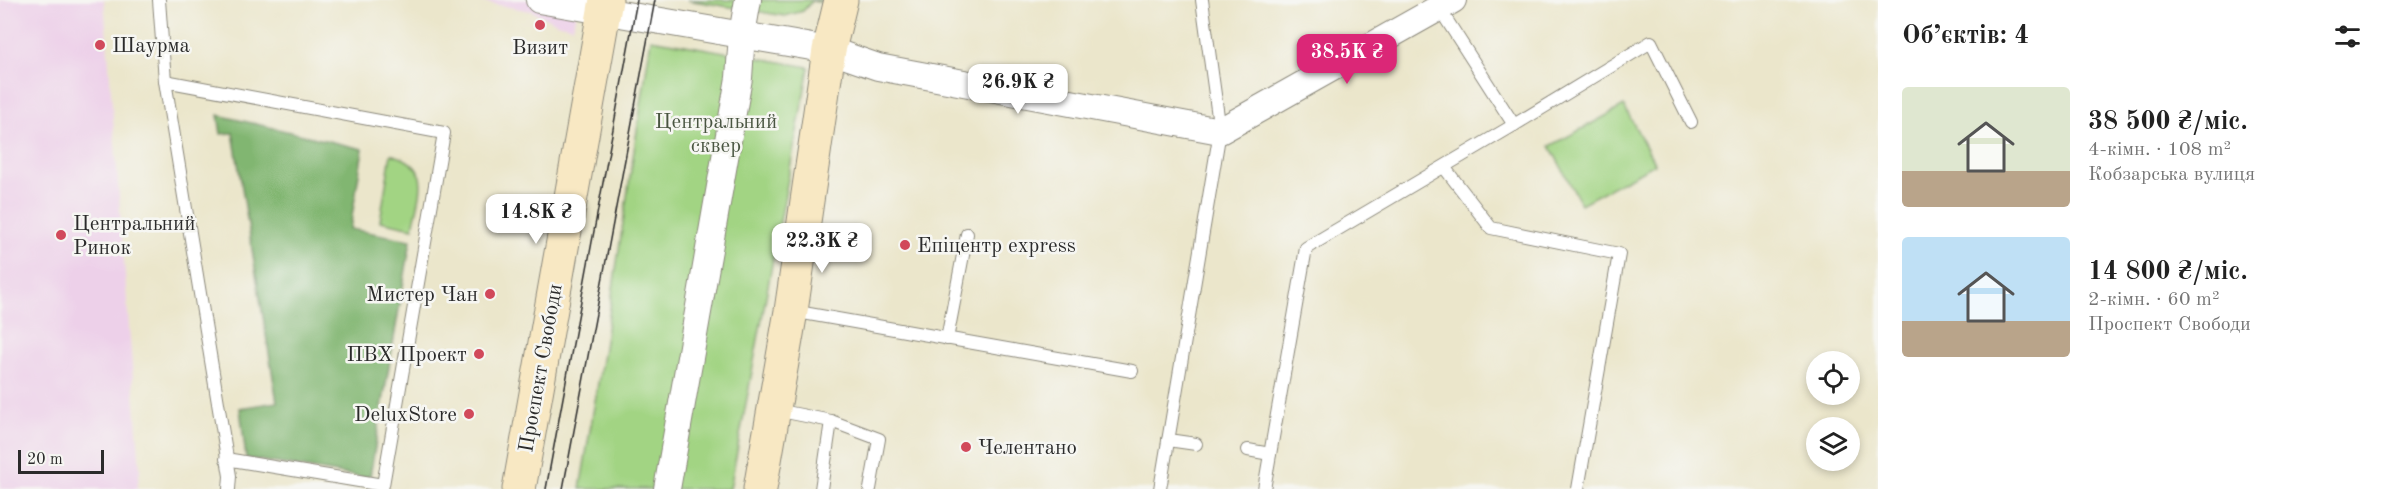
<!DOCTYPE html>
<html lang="uk">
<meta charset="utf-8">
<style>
:root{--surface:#fff;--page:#f2f2f2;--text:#222;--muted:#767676;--accent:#db2777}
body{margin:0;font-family:"Old Standard TT",serif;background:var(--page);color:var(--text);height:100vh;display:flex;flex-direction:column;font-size:22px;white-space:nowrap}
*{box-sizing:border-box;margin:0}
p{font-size:20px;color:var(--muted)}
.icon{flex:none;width:33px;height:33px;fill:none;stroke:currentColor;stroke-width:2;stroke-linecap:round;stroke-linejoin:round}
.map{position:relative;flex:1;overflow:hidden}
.panel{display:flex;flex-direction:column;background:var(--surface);width:510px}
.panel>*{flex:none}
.tools{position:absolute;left:1806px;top:351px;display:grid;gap:12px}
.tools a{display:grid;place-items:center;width:54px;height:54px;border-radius:50%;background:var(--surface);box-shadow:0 3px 9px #0003;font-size:30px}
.scale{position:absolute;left:18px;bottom:15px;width:86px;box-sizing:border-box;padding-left:6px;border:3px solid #2b2b2b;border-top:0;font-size:16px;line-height:21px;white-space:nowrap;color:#2b2b2b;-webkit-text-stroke:4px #f6f6f2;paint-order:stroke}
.price{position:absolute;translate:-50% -51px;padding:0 14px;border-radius:12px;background:#fff;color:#222;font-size:20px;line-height:39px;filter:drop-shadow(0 2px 3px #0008)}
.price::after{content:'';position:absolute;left:50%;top:36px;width:18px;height:14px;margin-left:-9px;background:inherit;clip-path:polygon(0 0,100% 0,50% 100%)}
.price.current{background:var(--accent);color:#fff}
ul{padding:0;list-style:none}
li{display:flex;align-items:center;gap:18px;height:150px;padding:0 24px}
li span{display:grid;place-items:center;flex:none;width:168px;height:120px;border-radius:6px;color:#555}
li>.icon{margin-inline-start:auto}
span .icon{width:72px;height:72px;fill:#fffc;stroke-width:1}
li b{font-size:26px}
h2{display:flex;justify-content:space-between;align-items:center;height:72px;padding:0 24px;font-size:26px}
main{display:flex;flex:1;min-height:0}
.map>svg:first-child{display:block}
</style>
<main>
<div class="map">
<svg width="1878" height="489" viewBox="0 0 1878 489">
<rect width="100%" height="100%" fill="#f6f6f2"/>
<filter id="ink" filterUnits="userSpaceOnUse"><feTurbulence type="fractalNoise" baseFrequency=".0167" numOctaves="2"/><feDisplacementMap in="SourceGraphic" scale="12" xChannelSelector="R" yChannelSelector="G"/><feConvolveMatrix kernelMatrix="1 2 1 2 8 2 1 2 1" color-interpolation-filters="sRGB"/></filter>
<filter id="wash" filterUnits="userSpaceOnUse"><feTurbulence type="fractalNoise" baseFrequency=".008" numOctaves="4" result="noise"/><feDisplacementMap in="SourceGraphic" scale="24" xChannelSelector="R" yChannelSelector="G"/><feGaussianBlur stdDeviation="1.35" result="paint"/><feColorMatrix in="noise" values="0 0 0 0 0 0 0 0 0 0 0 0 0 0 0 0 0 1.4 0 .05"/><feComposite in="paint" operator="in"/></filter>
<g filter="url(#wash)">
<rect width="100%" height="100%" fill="#ebe6cb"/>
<!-- built -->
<g fill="#edd0e9">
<polygon points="0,0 104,0 140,470 137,489 0,489"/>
<polygon points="471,0 578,0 573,27 557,23 531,11"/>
</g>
<!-- green -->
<g fill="#a2d483" stroke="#668057" stroke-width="1.5">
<polygon points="687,0 821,0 821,2 812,1 803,11 785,16"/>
<polygon points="651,39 809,67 730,489 580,489 603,354"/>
<polygon points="1624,106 1655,164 1581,204 1550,146"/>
<path d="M 391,154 C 434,166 420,192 413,228 L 380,221 Z"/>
</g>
<!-- forest -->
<polygon fill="#81b671" stroke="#56704e" stroke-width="1.5" points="218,115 363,149 350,229 411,240 370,476 362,477 246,458 240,408 277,402 233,133 221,134"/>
</g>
<g filter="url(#ink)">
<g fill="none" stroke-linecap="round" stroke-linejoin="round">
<defs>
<g id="lane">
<polyline points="159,0 165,81 230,476 229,489"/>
<polyline points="165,81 444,133 383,485 226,459"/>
<polyline points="1514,125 1651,42 1691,122"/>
<polyline points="1444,167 1491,228 1619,254 1578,489"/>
<polyline points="792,311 1132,371"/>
<polyline points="947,339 967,234"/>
<polyline points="776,410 831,421 879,439 870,489"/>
<polyline points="1168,440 1196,444"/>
<polyline points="1248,450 1270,454"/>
<polyline points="821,489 831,421"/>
<polyline points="1160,489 1220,131 1202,0"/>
<polyline points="1264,489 1306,248 1514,125 1439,8"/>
</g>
<g id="street">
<polyline points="539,0 829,50 878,67 1220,131 1453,0"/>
<polyline points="667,489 739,78 742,34 748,0"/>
</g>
<g id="secondary">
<polyline points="519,489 606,0"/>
<polyline points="760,489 791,311 829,50 841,0"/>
</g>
</defs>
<!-- lane casing -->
<use href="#lane" stroke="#8b887b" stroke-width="14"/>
<!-- street casing -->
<use href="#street" stroke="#8b887b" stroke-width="28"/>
<!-- secondary casing -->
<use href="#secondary" stroke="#8b887b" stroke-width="35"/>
<!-- lane -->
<use href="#lane" stroke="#fff" stroke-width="12"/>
<!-- street -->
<use href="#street" stroke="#fff" stroke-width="26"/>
<!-- secondary -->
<use href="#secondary" stroke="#f8e8c3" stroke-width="33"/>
<!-- tram -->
<g stroke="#2b2b2b" stroke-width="1.5">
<polyline points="546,489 637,0"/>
<polyline points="563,489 655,0"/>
</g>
</g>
</g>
<!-- markers -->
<g fill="#d1495b" stroke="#f6f6f2" stroke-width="2">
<circle cx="540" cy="25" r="6"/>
<circle cx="100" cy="45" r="6"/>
<circle cx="61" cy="235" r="6"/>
<circle cx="905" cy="245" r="6"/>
<circle cx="490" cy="294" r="6"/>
<circle cx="479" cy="354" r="6"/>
<circle cx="469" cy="414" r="6"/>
<circle cx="966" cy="447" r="6"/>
</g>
<g text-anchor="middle" stroke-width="5" stroke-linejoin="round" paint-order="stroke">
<!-- poi labels -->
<g font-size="21" fill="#2b2b2b" stroke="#f6f6f2" text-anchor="start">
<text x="112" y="52">Шаурма</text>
<text x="540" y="54" text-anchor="middle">Визит</text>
<text x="73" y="230">Центральний<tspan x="73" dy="24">Ринок</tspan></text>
<text x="917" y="252">Епіцентр express</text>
<text x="478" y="301" text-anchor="end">Мистер Чан</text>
<text x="467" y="361" text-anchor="end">ПВХ Проект</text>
<text x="457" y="421" text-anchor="end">DeluxStore</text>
<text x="978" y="454">Челентано</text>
</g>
<!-- park labels -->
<g font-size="21" fill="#495541" stroke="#f6f6f2">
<text x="716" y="128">Центральний<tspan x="716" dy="24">сквер</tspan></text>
</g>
<!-- street labels -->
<g font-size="21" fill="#2b2b2b" stroke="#f6f6f2">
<text transform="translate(540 368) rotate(-80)" y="7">Проспект Свободи</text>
</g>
</g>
</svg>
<div class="tools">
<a><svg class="icon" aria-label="locate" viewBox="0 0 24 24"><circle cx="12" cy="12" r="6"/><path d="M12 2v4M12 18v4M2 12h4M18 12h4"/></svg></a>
<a><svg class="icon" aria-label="layers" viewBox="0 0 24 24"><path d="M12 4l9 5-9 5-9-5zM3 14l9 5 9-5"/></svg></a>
</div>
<div class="scale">20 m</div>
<b class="price current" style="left:1347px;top:85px">38.5K ₴</b>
<b class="price" style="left:1018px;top:115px">26.9K ₴</b>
<b class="price" style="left:536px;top:245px">14.8K ₴</b>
<b class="price" style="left:822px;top:274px">22.3K ₴</b>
</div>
<section class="panel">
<h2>Об’єктів: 4<svg class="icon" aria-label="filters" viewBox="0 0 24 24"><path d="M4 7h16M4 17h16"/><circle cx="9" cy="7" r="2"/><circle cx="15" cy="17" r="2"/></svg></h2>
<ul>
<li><span style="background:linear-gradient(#dfe7d0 70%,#b9a48a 0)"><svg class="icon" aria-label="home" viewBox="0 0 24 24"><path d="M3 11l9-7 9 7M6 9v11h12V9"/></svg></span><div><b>38 500 ₴/міс.</b><p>4-кімн. · 108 m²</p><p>Кобзарська вулиця</p></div></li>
<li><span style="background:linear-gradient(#bfe0f5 70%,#b9a48a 0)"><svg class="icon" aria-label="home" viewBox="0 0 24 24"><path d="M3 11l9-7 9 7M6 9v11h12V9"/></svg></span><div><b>14 800 ₴/міс.</b><p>2-кімн. · 60 m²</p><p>Проспект Свободи</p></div></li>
</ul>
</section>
</main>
